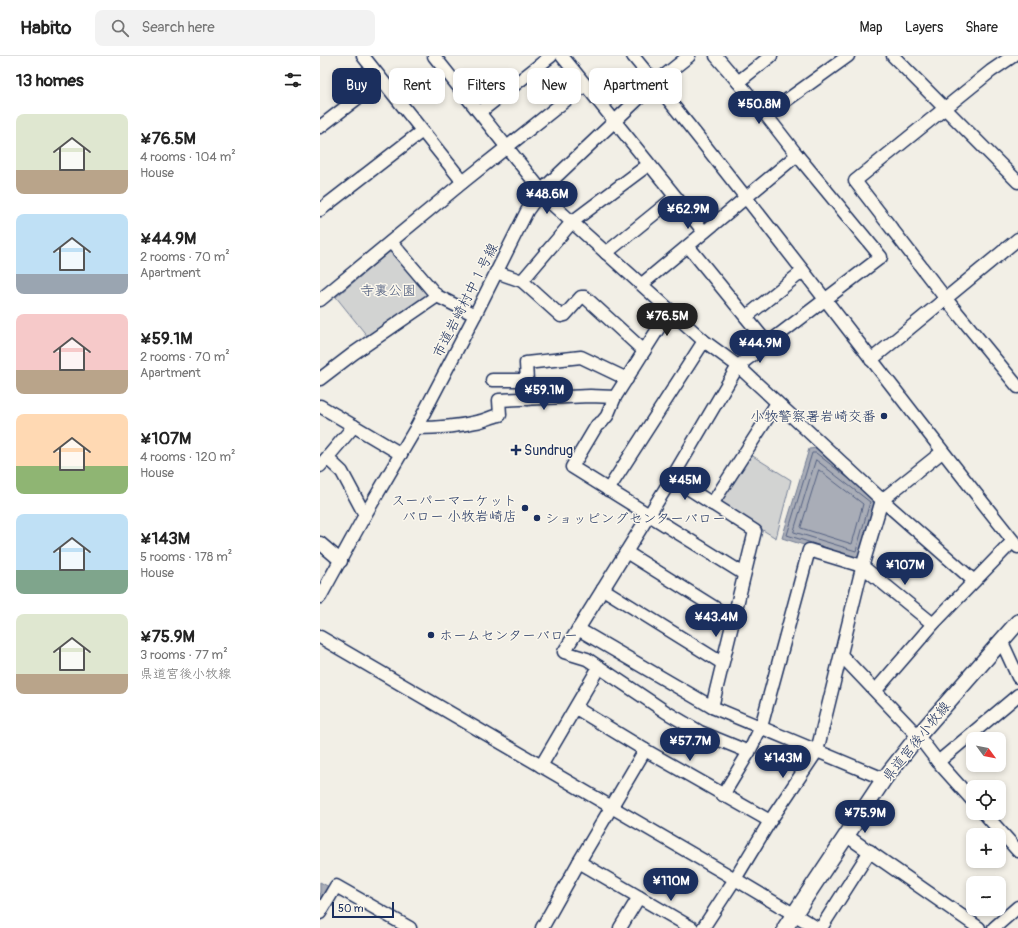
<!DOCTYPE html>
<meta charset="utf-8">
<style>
:root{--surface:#fff;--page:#f2f2f2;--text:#222;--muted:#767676;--line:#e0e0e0;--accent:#1b2f5e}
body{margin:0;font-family:Pangolin,"Klee One",sans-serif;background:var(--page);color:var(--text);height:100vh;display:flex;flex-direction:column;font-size:15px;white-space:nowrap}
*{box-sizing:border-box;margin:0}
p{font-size:13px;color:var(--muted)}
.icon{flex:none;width:22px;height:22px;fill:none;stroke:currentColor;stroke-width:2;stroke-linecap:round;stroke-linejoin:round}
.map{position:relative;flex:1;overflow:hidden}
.side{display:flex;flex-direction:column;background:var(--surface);width:320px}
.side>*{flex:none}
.hud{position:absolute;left:12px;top:12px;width:380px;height:36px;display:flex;gap:8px}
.needle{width:26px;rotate:122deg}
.buttons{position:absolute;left:646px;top:676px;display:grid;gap:8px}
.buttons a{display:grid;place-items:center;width:40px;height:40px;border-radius:8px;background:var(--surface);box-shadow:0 2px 6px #0003;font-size:20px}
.scale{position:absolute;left:12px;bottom:10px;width:62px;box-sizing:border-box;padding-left:4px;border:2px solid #1b2f5e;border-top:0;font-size:11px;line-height:14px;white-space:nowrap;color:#1b2f5e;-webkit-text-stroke:3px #fbf7ec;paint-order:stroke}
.price{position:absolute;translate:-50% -34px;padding:0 9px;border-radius:14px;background:var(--accent);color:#fff;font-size:13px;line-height:26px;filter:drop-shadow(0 1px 2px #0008)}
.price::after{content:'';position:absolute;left:50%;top:24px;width:12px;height:9px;margin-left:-6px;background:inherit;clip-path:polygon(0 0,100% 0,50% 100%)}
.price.active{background:#222;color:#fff}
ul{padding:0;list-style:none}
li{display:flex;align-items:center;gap:12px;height:100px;padding:0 16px}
li span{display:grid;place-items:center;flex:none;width:112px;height:80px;border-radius:8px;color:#555}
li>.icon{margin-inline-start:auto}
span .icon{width:48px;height:48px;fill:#fffc;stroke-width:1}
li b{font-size:17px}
h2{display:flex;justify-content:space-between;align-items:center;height:48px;padding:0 16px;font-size:17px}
.tag{padding:0 14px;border-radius:8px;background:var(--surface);box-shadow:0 2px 6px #0003;font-size:14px;line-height:36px}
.tag.active{background:var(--accent);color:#fff}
header{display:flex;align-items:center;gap:24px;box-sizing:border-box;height:56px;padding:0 20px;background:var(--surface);border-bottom:1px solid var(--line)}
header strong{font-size:19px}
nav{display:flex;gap:22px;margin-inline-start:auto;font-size:14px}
.search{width:280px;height:36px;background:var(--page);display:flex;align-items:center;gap:10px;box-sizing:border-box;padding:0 14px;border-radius:8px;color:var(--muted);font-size:15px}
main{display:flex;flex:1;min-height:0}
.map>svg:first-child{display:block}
</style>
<header>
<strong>Habito</strong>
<div class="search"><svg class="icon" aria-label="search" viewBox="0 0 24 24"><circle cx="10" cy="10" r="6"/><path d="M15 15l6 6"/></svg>Search here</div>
<nav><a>Map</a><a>Layers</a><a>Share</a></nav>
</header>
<main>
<section class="side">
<h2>13 homes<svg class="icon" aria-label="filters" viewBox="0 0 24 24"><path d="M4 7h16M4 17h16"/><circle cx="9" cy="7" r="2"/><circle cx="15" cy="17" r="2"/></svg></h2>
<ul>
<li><span style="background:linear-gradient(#dfe7d0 70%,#b9a48a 0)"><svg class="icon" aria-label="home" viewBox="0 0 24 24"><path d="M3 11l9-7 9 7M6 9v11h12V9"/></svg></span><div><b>¥76.5M</b><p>4 rooms · 104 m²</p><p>House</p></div></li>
<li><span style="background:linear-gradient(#bfe0f5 75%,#9aa5b1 0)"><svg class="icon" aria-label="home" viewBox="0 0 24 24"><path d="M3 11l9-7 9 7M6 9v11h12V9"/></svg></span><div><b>¥44.9M</b><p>2 rooms · 70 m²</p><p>Apartment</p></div></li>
<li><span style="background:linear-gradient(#f6c9c9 70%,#b9a48a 0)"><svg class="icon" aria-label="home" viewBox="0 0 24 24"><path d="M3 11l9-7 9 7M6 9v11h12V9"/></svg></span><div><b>¥59.1M</b><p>2 rooms · 70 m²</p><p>Apartment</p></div></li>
<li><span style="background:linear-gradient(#ffd9b3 65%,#8fb573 0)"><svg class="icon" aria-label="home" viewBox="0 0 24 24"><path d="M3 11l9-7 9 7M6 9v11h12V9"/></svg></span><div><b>¥107M</b><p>4 rooms · 120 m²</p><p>House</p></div></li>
<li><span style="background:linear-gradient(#bfe0f5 70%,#7fa58c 0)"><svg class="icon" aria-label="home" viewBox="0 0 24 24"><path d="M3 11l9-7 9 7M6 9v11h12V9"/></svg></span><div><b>¥143M</b><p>5 rooms · 178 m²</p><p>House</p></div></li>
<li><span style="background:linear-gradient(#dfe7d0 75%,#b9a48a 0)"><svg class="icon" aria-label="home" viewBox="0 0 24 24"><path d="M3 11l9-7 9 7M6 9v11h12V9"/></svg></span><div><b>¥75.9M</b><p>3 rooms · 77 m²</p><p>県道宮後小牧線</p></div></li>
</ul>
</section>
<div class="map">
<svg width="698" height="872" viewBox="0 0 698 872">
<rect width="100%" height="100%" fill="#f2efe6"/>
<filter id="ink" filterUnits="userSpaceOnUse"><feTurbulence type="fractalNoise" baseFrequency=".025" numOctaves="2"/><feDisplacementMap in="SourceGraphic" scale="8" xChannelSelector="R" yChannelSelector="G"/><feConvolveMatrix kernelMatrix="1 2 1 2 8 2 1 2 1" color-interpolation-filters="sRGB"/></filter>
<g filter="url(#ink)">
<!-- green -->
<g fill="#d2d3d2" stroke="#768198">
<polygon points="73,193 111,240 48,281 16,241"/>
<polygon points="428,397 471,424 456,482 396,446"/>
</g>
<!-- water -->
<g fill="#a9adb7" stroke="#707b93">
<polygon points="497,392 562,444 543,508 462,482 489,393"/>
<polygon points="0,826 9,831 0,846"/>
</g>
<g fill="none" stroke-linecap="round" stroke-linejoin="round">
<!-- shore -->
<g stroke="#546182" stroke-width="1">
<polygon points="496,404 550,446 536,495 474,476"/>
<polygon points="499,414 543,448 532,488 481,472"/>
<polyline points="507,492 467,479 492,397 496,397 528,422"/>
</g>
<defs>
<g id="minor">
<polyline points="43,0 143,126"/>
<polyline points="114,0 233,149 384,285 418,310 562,444 654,525"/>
<polyline points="242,0 384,176"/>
<path d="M 313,0 C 445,161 568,328 698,491"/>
<polyline points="396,0 446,59 477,99 561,201 418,310 352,422 244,596 267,603 346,656 380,676 429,696"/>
<polyline points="573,0 698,126"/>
<polyline points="693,0 671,15 535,125 626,243 698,331"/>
<polyline points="418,26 451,0"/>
<polyline points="160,56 231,0"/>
<polyline points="446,59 528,0"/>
<polyline points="0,71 61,24"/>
<polyline points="0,154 102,75"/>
<polyline points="71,186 117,240 155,259"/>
<polyline points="368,190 447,287"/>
<polyline points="286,197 355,141"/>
<polyline points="176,216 202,225 241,260 245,259 261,241 265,241 324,295"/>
<polyline points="202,225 252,166 328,109"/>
<polyline points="322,228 477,99"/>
<polyline points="0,244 143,126 265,29"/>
<polyline points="350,254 295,341 287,360 282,366 277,369 252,411 424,518"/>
<polyline points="426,261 483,215"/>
<polyline points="551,304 698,183"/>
<polyline points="0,323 34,297 117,240"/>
<polyline points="172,324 207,324"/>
<polyline points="208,343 206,307 261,301 307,323"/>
<polyline points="0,350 81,398"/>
<path d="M 96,372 C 117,372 136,371 156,366 C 165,365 172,360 180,359 L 179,344 L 270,340 L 295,341"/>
<polyline points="7,402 22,416 45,459"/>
<polyline points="0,410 34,370"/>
<polyline points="352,422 435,475 392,651"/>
<polyline points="288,434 384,285"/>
<polyline points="392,448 457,347"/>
<polyline points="0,487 21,505"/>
<polyline points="306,496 413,563"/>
<polyline points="283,533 402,607"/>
<polyline points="0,541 45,459 96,372 155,259 207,155 222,134 335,27 369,0"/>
<polyline points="258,573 392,651 564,723"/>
<polyline points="0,581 415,823 497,872"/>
<polyline points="681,584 698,621"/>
<polyline points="521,599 598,680 618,706 653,745"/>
<polyline points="556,634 613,568 693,485"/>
<polyline points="256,652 325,694 450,765"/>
<polyline points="618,706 698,639"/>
<polyline points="221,710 279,611"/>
<polyline points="403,739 429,696 441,671 489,494 542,510 613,568"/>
<polyline points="664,757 698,795"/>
<polyline points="527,780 659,872"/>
<polyline points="259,806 372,872"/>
<polyline points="0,857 16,830 90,872"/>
<polyline points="222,872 259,806 325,694"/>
<polyline points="300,872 319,841"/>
<polyline points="383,872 415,823 450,765 497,695 543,508 562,444 622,396"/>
<polyline points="501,872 550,795"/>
<polyline points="674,872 698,851"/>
</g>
<polyline id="major" points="465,872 564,723 598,680 698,566"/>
</defs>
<!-- minor casing -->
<use href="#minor" stroke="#1b2f5e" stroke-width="15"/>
<!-- major casing -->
<use href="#major" stroke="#1b2f5e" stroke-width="18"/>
<!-- minor -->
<use href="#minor" stroke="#fbf7ec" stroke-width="12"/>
<!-- major -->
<use href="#major" stroke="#fbf7ec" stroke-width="15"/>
</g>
</g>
<!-- markers -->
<g fill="#1b2f5e" stroke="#fbf7ec" stroke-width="1.5">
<circle cx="564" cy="360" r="4"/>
<path d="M194 388h4v4h4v4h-4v4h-4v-4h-4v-4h4z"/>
<circle cx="205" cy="452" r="4"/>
<circle cx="217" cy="462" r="4"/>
<circle cx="111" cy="579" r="4"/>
</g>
<g text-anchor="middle" stroke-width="3" stroke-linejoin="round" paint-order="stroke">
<!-- park labels -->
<g font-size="14" fill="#49587b" stroke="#fbf7ec">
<text x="68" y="239">寺裏公園</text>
</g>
<!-- street labels -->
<g font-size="14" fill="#1b2f5e" stroke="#fbf7ec">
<text transform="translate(145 244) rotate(-63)" y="5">市道岩崎村中１号線</text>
<text transform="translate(596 685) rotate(-51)" y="5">県道宮後小牧線</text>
</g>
<!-- poi labels -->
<g font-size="14" fill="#1b2f5e" stroke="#fbf7ec" text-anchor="start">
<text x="556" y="365" text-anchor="end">小牧警察署岩崎交番</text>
<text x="204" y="399">Sundrug</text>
<text x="197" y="449" text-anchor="end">スーパーマーケット<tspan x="197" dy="16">バロー 小牧岩崎店</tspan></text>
<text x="225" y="467">ショッピングセンターバロー</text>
<text x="119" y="584">ホームセンターバロー</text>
</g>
</g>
</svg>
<div class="buttons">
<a><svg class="needle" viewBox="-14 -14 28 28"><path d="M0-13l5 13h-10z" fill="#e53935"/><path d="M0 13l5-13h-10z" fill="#767676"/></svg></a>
<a><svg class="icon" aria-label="locate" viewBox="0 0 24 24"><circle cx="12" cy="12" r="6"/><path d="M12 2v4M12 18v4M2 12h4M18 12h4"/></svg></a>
<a>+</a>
<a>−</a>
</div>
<div class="scale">50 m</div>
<b class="price" style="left:439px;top:69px">¥50.8M</b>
<b class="price" style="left:227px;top:159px">¥48.6M</b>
<b class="price" style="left:368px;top:174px">¥62.9M</b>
<b class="price active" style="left:347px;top:281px">¥76.5M</b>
<b class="price" style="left:440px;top:308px">¥44.9M</b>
<b class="price" style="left:224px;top:355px">¥59.1M</b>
<b class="price" style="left:365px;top:445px">¥45M</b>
<b class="price" style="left:585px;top:530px">¥107M</b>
<b class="price" style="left:396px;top:582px">¥43.4M</b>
<b class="price" style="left:370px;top:706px">¥57.7M</b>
<b class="price" style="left:463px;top:723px">¥143M</b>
<b class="price" style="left:545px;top:778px">¥75.9M</b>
<b class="price" style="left:351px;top:846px">¥110M</b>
<div class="hud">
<a class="tag active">Buy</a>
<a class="tag">Rent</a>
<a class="tag">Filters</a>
<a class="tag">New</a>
<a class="tag">Apartment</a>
</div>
</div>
</main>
